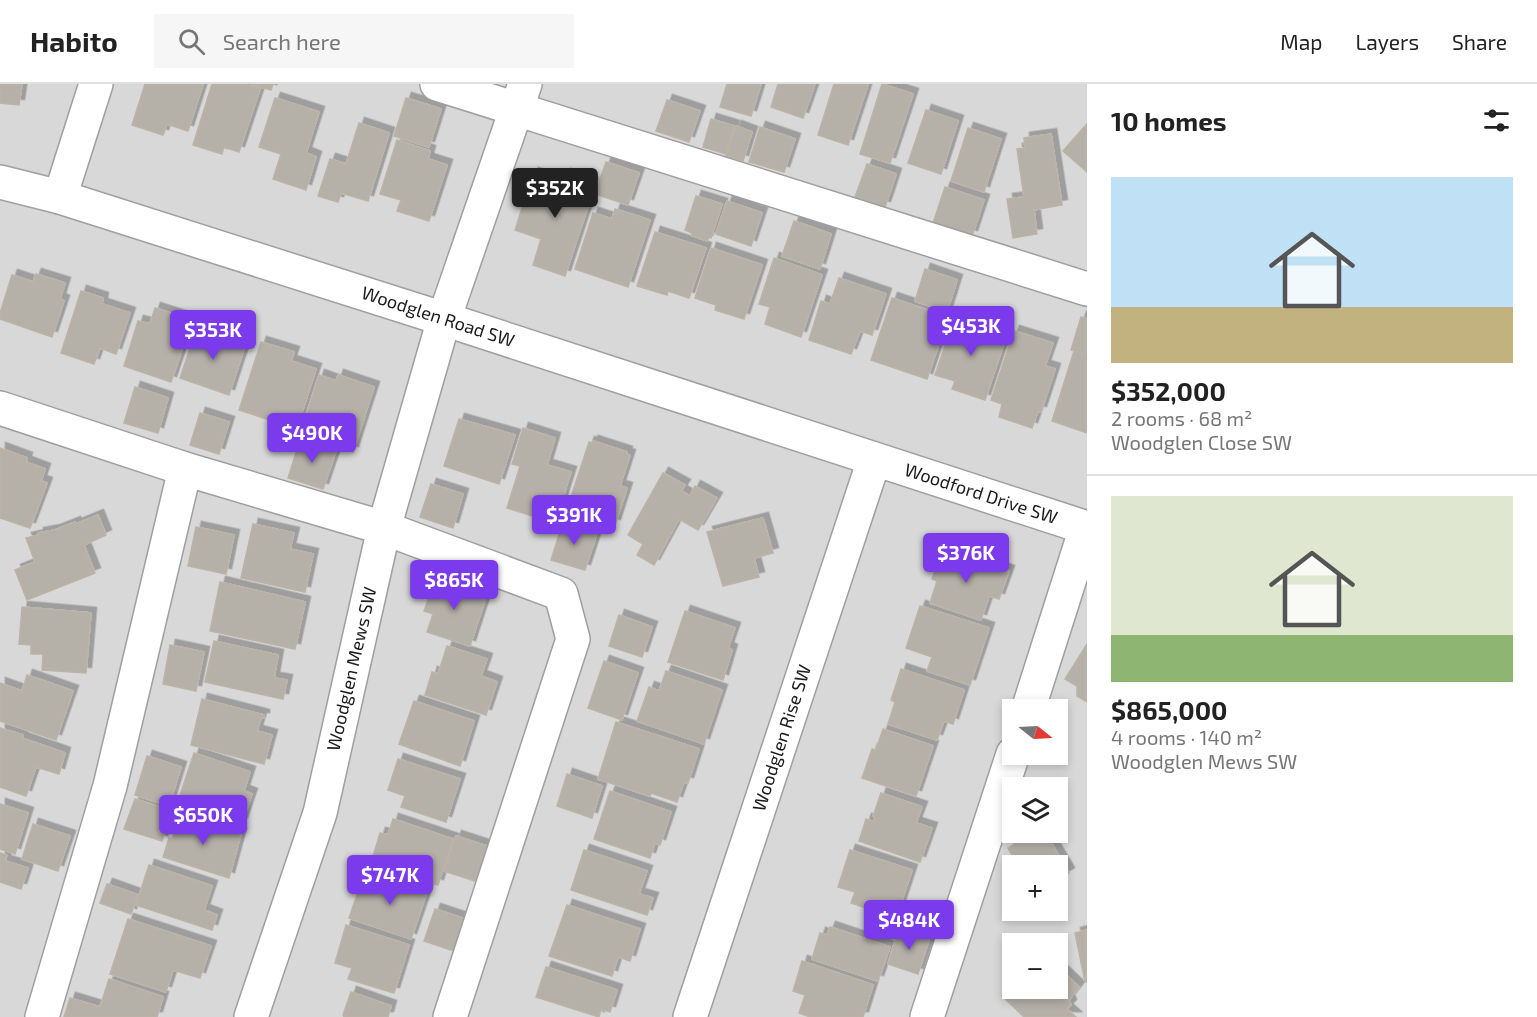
<!DOCTYPE html>
<meta charset="utf-8">
<style>
:root{--surface:#fff;--page:#f6f6f6;--text:#222;--muted:#767676;--line:#e0e0e0;--accent:#7c3aed}
body{margin:0;font-family:"Exo 2",sans-serif;background:var(--page);color:var(--text);height:100vh;display:flex;flex-direction:column;font-size:22px;white-space:nowrap}
*{box-sizing:border-box;margin:0}
p{font-size:20px;color:var(--muted)}
.icon{flex:none;width:33px;height:33px;fill:none;stroke:currentColor;stroke-width:2;stroke-linecap:round;stroke-linejoin:round}
.map{position:relative;flex:1;overflow:hidden}
.details{display:flex;flex-direction:column;background:var(--surface);width:450px}
.details>*{flex:none}
.needle{width:39px;rotate:108deg}
.controls{position:absolute;left:1002px;top:615px;display:grid;gap:12px}
.controls a{display:grid;place-items:center;width:66px;height:66px;border-radius:0px;background:var(--surface);box-shadow:0 3px 9px #0003;font-size:30px}
.price{position:absolute;translate:-50% -51px;padding:0 14px;border-radius:6px;background:var(--accent);color:#fff;font-size:20px;line-height:39px;filter:drop-shadow(0 2px 3px #0008)}
.price::after{content:'';position:absolute;left:50%;top:36px;width:18px;height:14px;margin-left:-9px;background:inherit;clip-path:polygon(0 0,100% 0,50% 100%)}
.price.current{background:#222;color:#fff}
ul{padding:0;list-style:none}
li{display:grid;align-content:center;gap:12px;height:318px;padding:0 24px}
li+li{border-top:2px solid var(--line)}
li span{display:grid;place-items:center;height:186px;border-radius:0px;color:#555}
li>.icon{margin-inline-start:auto}
span .icon{width:108px;height:108px;fill:#fffc;stroke-width:1}
li b{font-size:26px}
h2{display:flex;justify-content:space-between;align-items:center;height:72px;padding:0 24px;font-size:26px}
header{display:flex;align-items:center;gap:36px;box-sizing:border-box;height:84px;padding:0 30px;background:var(--surface);border-bottom:2px solid var(--line)}
header strong{font-size:28px}
nav{display:flex;gap:33px;margin-inline-start:auto;font-size:21px}
.search{width:420px;height:54px;background:var(--page);display:flex;align-items:center;gap:15px;box-sizing:border-box;padding:0 21px;border-radius:0px;color:var(--muted);font-size:22px}
main{display:flex;flex:1;min-height:0}
.map>svg:first-child{display:block}
</style>
<header>
<strong>Habito</strong>
<div class="search"><svg class="icon" aria-label="search" viewBox="0 0 24 24"><circle cx="10" cy="10" r="6"/><path d="M15 15l6 6"/></svg>Search here</div>
<nav><a>Map</a><a>Layers</a><a>Share</a></nav>
</header>
<main>
<div class="map">
<svg width="1087" height="933" viewBox="0 0 1087 933">
<defs>
<filter id="shadow"><feDropShadow dx="5.5" dy="-5.5" stdDeviation="0" flood-color="#0004"/></filter>
</defs>
<rect width="100%" height="100%" fill="#eceae2"/>
<!-- residential -->
<path fill="#d9d8d8" fill-rule="evenodd" d="M 0,0 L 1087,0 L 1087,933 L 0,933 ZM 1012,626 L 1058,626 L 1058,670 L 1012,670 ZM 1012,704 L 1058,704 L 1058,748 L 1012,748 ZM 1012,782 L 1058,782 L 1058,826 L 1012,826 ZM 1012,860 L 1058,860 L 1058,904 L 1012,904 Z"/>
<!-- building -->
<g fill="#b5b0a8" stroke="#bcb3a6" stroke-width="1.5" filter="url(#shadow)">
<polygon points="0,0 22,0 19,21 0,19"/>
<polygon points="145,0 203,0 188,47 167,40 163,51 132,41"/>
<polygon points="212,0 243,0 260,5 239,68 224,63 222,70 193,61"/>
<polygon points="251,0 273,0 271,6"/>
<polygon points="727,0 761,0 751,32 720,23"/>
<polygon points="778,0 815,0 803,34 771,23"/>
<polygon points="834,0 868,0 848,61 818,51"/>
<polygon points="882,0 913,10 890,79 860,70"/>
<polygon points="275,14 319,28 306,69 316,73 306,106 273,95 281,70 259,63"/>
<polygon points="406,14 441,25 429,63 394,52"/>
<polygon points="667,16 700,27 689,58 656,47"/>
<polygon points="926,26 958,37 941,90 908,79"/>
<polygon points="711,35 734,42 726,70 703,63"/>
<polygon points="359,39 389,49 368,117 341,109 338,118 318,112 330,75 346,80"/>
<polygon points="1087,40 1087,88 1063,67"/>
<polygon points="736,42 752,48 743,77 726,72"/>
<polygon points="760,43 795,55 784,88 749,78"/>
<polygon points="968,44 1001,55 984,108 951,97"/>
<polygon points="1051,50 1062,121 1034,126 1037,150 1013,154 1007,115 1024,113 1017,65 1025,64 1024,54"/>
<polygon points="397,56 430,67 428,75 447,81 429,137 397,127 401,116 380,110"/>
<polygon points="606,78 639,89 628,121 595,110"/>
<polygon points="867,80 896,90 885,123 855,113"/>
<polygon points="533,89 562,99 565,90 593,99 590,109 592,110 565,192 533,181 541,155 515,146"/>
<polygon points="945,103 984,116 972,152 933,139"/>
<polygon points="696,112 722,120 711,154 709,153 707,157 691,151 692,149 685,146"/>
<polygon points="727,117 762,129 751,162 716,150"/>
<polygon points="615,125 650,136 628,203 575,185 593,129 612,135"/>
<polygon points="794,137 831,150 820,185 782,172"/>
<polygon points="655,148 706,164 689,214 668,207 667,211 637,202"/>
<polygon points="711,164 762,181 744,235 715,226 716,221 695,214"/>
<polygon points="774,174 822,191 801,253 765,240 770,223 759,220"/>
<polygon points="925,185 957,196 947,228 915,217"/>
<polygon points="36,190 65,199 60,215 64,217 52,253 0,235 0,229 12,191 33,198"/>
<polygon points="839,194 886,210 872,251 860,247 851,270 809,256 821,217 830,220"/>
<polygon points="81,207 103,214 102,220 130,229 116,270 100,264 94,280 61,269"/>
<polygon points="892,214 948,233 927,295 871,276"/>
<polygon points="155,224 192,236 171,298 124,282 138,237 150,240"/>
<polygon points="955,232 1007,250 985,316 952,305 955,297 935,291"/>
<polygon points="1081,233 1087,235 1087,271 1071,266"/>
<polygon points="197,243 246,259 229,311 180,294"/>
<polygon points="1014,247 1053,259 1045,282 1055,285 1041,328 1038,327 1032,344 999,333 1002,320 991,316"/>
<polygon points="261,258 294,268 291,277 316,285 294,353 273,346 276,338 239,326"/>
<polygon points="1074,267 1087,272 1087,349 1052,337"/>
<polygon points="319,291 336,297 338,291 374,303 353,368 300,351"/>
<polygon points="135,303 168,314 158,349 124,339"/>
<polygon points="200,329 229,338 219,370 190,361"/>
<polygon points="459,335 515,351 499,400 444,382"/>
<polygon points="523,344 555,354 547,381 571,388 555,439 507,424 520,382 512,380"/>
<polygon points="300,356 336,367 323,405 288,394"/>
<polygon points="593,357 627,368 626,370 630,371 620,402 627,404 615,441 567,425 589,358 592,359"/>
<polygon points="0,364 27,374 26,378 45,385 41,397 47,399 30,444 0,434"/>
<polygon points="663,389 685,401 681,407 690,412 695,402 717,414 698,446 679,435 654,481 637,471 643,460 628,451"/>
<polygon points="431,400 463,410 453,444 420,433"/>
<polygon points="98,431 106,451 84,461 95,489 27,516 15,486 35,478 26,454 39,451 38,449 55,446 75,438 76,440"/>
<polygon points="763,434 773,469 754,474 759,493 723,502 707,448"/>
<polygon points="563,438 597,449 585,486 551,476"/>
<polygon points="253,440 294,449 290,465 313,470 305,508 241,494"/>
<polygon points="196,443 234,451 226,490 188,482"/>
<polygon points="942,465 1009,487 999,515 989,512 981,536 930,519 937,497 932,495"/>
<polygon points="436,493 487,510 470,562 427,548 433,530 424,527"/>
<polygon points="220,498 305,518 295,565 210,547"/>
<polygon points="920,522 989,544 970,601 927,587 932,573 906,564"/>
<polygon points="22,523 91,529 86,589 42,586 43,570 31,570 31,561 19,560"/>
<polygon points="685,527 735,544 728,564 732,566 723,596 668,578"/>
<polygon points="619,531 652,543 642,573 609,562"/>
<polygon points="214,557 278,571 274,594 287,596 283,615 205,598"/>
<polygon points="1087,560 1087,618 1077,612 1077,602 1065,595"/>
<polygon points="170,561 204,568 196,607 163,600"/>
<polygon points="447,562 487,575 481,592 497,598 486,631 425,611 432,588 438,590"/>
<polygon points="604,577 638,589 622,636 588,624"/>
<polygon points="901,585 964,606 953,640 944,637 937,656 888,640 895,618 891,616"/>
<polygon points="666,587 722,606 704,660 637,637 649,603 659,607"/>
<polygon points="27,591 73,607 56,656 0,637 0,599 22,607"/>
<polygon points="202,615 264,631 264,634 261,634 257,647 272,651 264,680 191,661"/>
<polygon points="414,617 474,637 460,682 399,660"/>
<polygon points="616,638 699,665 688,699 684,698 677,718 651,709 650,712 598,695"/>
<polygon points="0,644 23,651 22,654 65,669 59,690 36,683 26,712 0,703"/>
<polygon points="883,645 933,662 916,712 862,694 872,665 876,666"/>
<polygon points="194,669 250,688 244,707 252,710 242,739 178,717"/>
<polygon points="147,672 181,683 169,722 135,711"/>
<polygon points="398,675 460,695 446,738 401,723 405,712 388,706"/>
<polygon points="567,690 602,702 592,734 557,722"/>
<polygon points="610,707 671,728 660,761 655,759 650,774 594,755"/>
<polygon points="881,709 922,723 916,739 932,744 920,778 859,757 866,735 874,738 875,733 873,732"/>
<polygon points="135,715 172,727 162,757 124,745"/>
<polygon points="0,720 28,729 15,770 0,765"/>
<polygon points="181,730 241,750 229,794 163,773 169,754 173,755"/>
<polygon points="393,735 453,755 438,801 371,779 380,749 388,751"/>
<polygon points="33,740 70,752 58,787 22,775"/>
<polygon points="1035,748 1045,748 1069,789 1058,796 1058,782 1018,782 1008,764"/>
<polygon points="456,752 493,764 481,799 444,787"/>
<polygon points="584,766 647,787 639,810 653,814 647,831 571,806"/>
<polygon points="850,766 912,786 896,834 851,819 855,808 838,803"/>
<polygon points="0,769 7,771 5,777 28,784 21,805 0,798"/>
<polygon points="149,781 212,802 204,826 217,831 212,846 136,821"/>
<polygon points="384,790 428,805 411,855 349,834 360,802 378,808"/>
<polygon points="107,800 138,811 131,830 100,819"/>
<polygon points="567,821 640,845 630,877 618,873 612,892 549,872"/>
<polygon points="435,825 468,836 457,868 424,857"/>
<polygon points="128,835 211,862 200,894 173,886 166,908 110,890"/>
<polygon points="346,841 409,861 394,909 348,895 352,884 335,879"/>
<polygon points="830,843 890,863 878,897 812,875 820,849 827,851"/>
<polygon points="899,844 930,853 918,890 888,880"/>
<polygon points="1087,846 1087,898 1085,898 1075,849"/>
<polygon points="802,877 873,901 863,933 810,933 799,929 805,911 793,907"/>
<polygon points="546,883 617,906 610,928 601,925 599,933 536,913"/>
<polygon points="1058,883 1079,903 1069,916 1071,921 1067,925 1076,933 1024,933 1002,912 1012,901 1012,904 1058,904"/>
<polygon points="109,895 163,913 157,933 64,933 70,914 100,923"/>
<polygon points="351,908 391,922 388,933 344,933 343,931"/>
</g>
<g fill="none" stroke-linecap="round" stroke-linejoin="round">
<defs>
<g id="minor">
<polyline points="437,0 1087,205"/>
<polyline points="0,98 60,113 444,235 1087,444"/>
<polyline points="60,113 96,0"/>
<polyline points="0,324 185,385 384,444 561,510 573,555 450,933"/>
<polyline points="1028,626 1086,444"/>
<polyline points="42,933 110,702 185,385"/>
<polyline points="251,933 320,729 384,444 444,235 525,0"/>
<polyline points="690,933 874,376"/>
<polyline points="927,933 1013,670"/>
</g>
</defs>
<!-- minor casing -->
<use href="#minor" stroke="#9f9f9f" stroke-width="36"/>
<!-- minor -->
<use href="#minor" stroke="#fff" stroke-width="33"/>
</g>
<g text-anchor="middle" stroke-width="6" stroke-linejoin="round" paint-order="stroke">
<!-- street labels -->
<g font-size="18" fill="#1b1b1b" stroke="#fff">
<text transform="translate(438 233) rotate(18)" y="6">Woodglen Road SW</text>
<text transform="translate(981 410) rotate(18)" y="6">Woodford Drive SW</text>
<text transform="translate(352 585) rotate(-77)" y="6">Woodglen Mews SW</text>
<text transform="translate(782 654) rotate(-72)" y="6">Woodglen Rise SW</text>
</g>
</g>
</svg>
<div class="controls">
<a><svg class="needle" viewBox="-14 -14 28 28"><path d="M0-13l5 13h-10z" fill="#e53935"/><path d="M0 13l5-13h-10z" fill="#767676"/></svg></a>
<a><svg class="icon" aria-label="layers" viewBox="0 0 24 24"><path d="M12 4l9 5-9 5-9-5zM3 14l9 5 9-5"/></svg></a>
<a>+</a>
<a>−</a>
</div>
<b class="price current" style="left:555px;top:135px">$352K</b>
<b class="price" style="left:971px;top:273px">$453K</b>
<b class="price" style="left:213px;top:277px">$353K</b>
<b class="price" style="left:312px;top:380px">$490K</b>
<b class="price" style="left:574px;top:462px">$391K</b>
<b class="price" style="left:966px;top:500px">$376K</b>
<b class="price" style="left:454px;top:527px">$865K</b>
<b class="price" style="left:203px;top:762px">$650K</b>
<b class="price" style="left:390px;top:822px">$747K</b>
<b class="price" style="left:909px;top:867px">$484K</b>
</div>
<section class="details">
<h2>10 homes<svg class="icon" aria-label="filters" viewBox="0 0 24 24"><path d="M4 7h16M4 17h16"/><circle cx="9" cy="7" r="2"/><circle cx="15" cy="17" r="2"/></svg></h2>
<ul>
<li><span style="background:linear-gradient(#bfe0f5 70%,#c2b280 0)"><svg class="icon" aria-label="home" viewBox="0 0 24 24"><path d="M3 11l9-7 9 7M6 9v11h12V9"/></svg></span><div><b>$352,000</b><p>2 rooms · 68 m²</p><p>Woodglen Close SW</p></div></li>
<li><span style="background:linear-gradient(#dfe7d0 75%,#8fb573 0)"><svg class="icon" aria-label="home" viewBox="0 0 24 24"><path d="M3 11l9-7 9 7M6 9v11h12V9"/></svg></span><div><b>$865,000</b><p>4 rooms · 140 m²</p><p>Woodglen Mews SW</p></div></li>
</ul>
</section>
</main>
